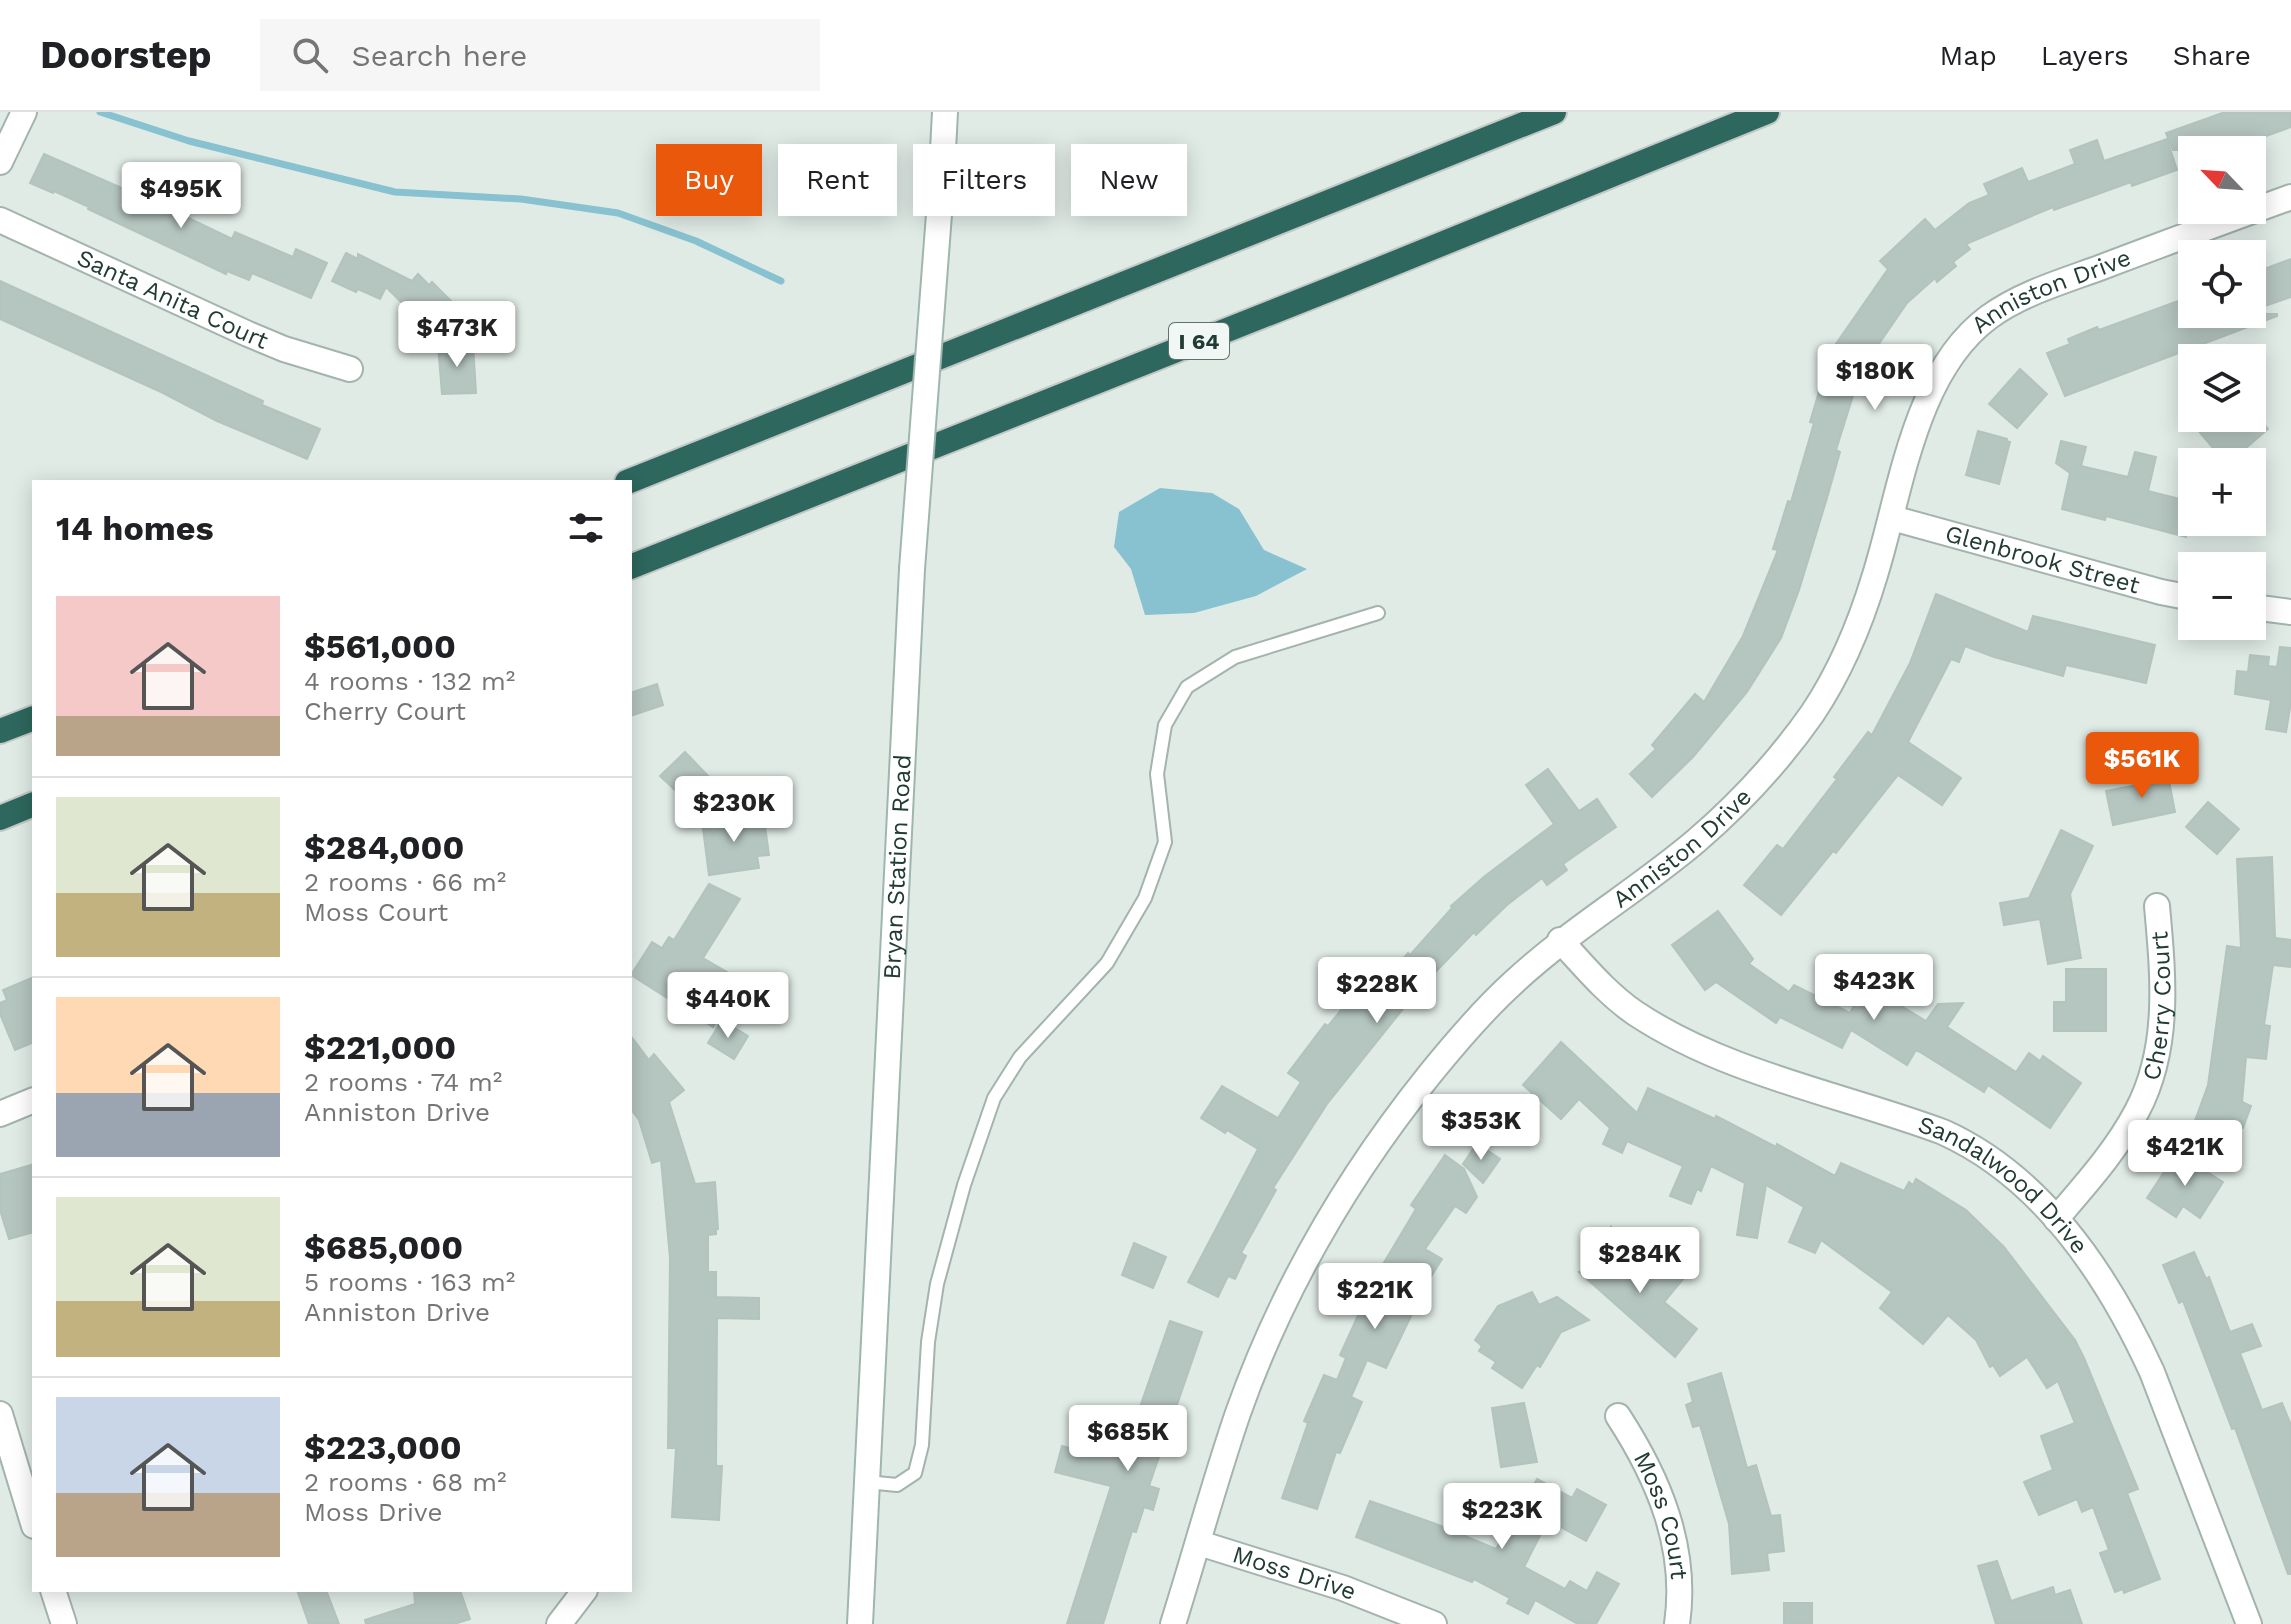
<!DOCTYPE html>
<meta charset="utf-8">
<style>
:root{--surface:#fff;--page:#f6f6f6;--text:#202124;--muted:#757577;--line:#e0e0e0;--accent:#ea580c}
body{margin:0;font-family:"Work Sans",sans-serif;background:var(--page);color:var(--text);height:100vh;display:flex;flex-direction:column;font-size:30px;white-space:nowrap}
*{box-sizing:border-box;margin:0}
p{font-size:26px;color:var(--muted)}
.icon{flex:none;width:44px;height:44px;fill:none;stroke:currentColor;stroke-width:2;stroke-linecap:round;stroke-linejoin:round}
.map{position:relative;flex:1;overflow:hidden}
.details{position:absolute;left:32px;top:368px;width:600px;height:1112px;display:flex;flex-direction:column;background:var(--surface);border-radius:0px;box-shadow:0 4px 20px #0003}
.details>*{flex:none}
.banner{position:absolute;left:656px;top:32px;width:760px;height:72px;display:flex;gap:16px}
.needle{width:52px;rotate:295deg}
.controls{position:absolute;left:2178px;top:24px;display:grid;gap:16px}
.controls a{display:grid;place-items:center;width:88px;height:88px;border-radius:0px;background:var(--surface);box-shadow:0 4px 20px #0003;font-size:40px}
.price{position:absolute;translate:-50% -68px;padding:0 18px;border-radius:8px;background:#fff;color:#222;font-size:26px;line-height:52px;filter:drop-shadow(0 2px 4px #0008)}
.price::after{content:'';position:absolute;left:50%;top:48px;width:24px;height:18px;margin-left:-12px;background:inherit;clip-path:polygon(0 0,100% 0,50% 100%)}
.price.selected{background:var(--accent);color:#fff}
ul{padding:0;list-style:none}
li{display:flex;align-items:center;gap:24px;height:200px;padding:0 24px}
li+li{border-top:2px solid var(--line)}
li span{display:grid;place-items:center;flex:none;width:224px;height:160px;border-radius:0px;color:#555}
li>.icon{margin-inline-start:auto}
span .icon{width:96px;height:96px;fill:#fffc;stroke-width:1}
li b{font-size:34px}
h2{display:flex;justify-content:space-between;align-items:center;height:96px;padding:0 24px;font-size:34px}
.tag{padding:0 28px;border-radius:0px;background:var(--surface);box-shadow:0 4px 20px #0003;font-size:28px;line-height:72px}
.tag.selected{background:var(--accent);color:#fff}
header{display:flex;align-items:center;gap:48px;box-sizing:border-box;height:112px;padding:0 40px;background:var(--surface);border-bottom:2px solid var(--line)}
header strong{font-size:38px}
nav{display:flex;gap:44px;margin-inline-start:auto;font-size:28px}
.search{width:560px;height:72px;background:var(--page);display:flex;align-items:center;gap:20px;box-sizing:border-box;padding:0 28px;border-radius:0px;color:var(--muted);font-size:30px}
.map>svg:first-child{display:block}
</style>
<header>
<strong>Doorstep</strong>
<div class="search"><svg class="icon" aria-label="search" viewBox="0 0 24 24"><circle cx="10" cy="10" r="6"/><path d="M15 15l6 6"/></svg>Search here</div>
<nav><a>Map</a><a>Layers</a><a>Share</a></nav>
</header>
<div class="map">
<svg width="2291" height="1512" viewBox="0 0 2291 1512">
<rect width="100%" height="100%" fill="#e0ebe6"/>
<!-- water -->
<polygon fill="#88c2d0" points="1160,376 1212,381 1239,397 1264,438 1307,457 1256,484 1194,501 1145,503 1131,457 1114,435 1119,400"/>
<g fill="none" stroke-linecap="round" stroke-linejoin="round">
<!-- stream -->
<polyline stroke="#88c2d0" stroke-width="7" points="100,0 189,29 395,80 521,87 618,101 696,129 781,169"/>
</g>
<!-- building -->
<g fill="#b5c5bf" stroke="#b2c4bd" stroke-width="2">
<polygon points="2225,0 2291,0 2291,15 2227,38 2173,38 2166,21"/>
<polygon points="2167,27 2177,58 2132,74 2131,70 2054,98 2053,95 1966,132 1970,137 1953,150 1956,154 1937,170 1935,166 1907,191 1861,258 1836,338 1840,340 1827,386 1799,478 1781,526 1747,580 1693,645 1652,685 1630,662 1656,637 1652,633 1695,582 1704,590 1743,524 1778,438 1773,437 1788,389 1791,390 1814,311 1810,310 1831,239 1888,157 1880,149 1925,107 1935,118 1969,91 1989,83 1984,72 2022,56 2028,70 2075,52 2070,38 2097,28 2104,49"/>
<polygon points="44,42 174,99 232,127 235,120 293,145 296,137 327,151 311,186 252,161 249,168 227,159 226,162 88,97 89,95 54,79 53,81 30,71"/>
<polygon points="346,141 358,147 358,142 412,169 418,162 429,173 432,170 457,195 434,218 417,201 414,203 386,175 380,187 358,177 356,180 332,169"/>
<polygon points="2291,147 2291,185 2265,194 2253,161"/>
<polygon points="0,169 263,289 262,293 320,317 307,347 217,309 161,280 0,207"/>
<polygon points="2192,184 2192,202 2277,202 2277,204 2065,284 2047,241 2070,232 2068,227 2097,215 2099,218"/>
<polygon points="473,232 476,281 442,282 438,233"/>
<polygon points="2020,257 2047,282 2017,316 1989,292"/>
<polygon points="2210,306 2259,306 2268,317 2230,350 2225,350 2197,317"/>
<polygon points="1978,319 2007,327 2006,329 2010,330 1999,372 1966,363"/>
<polygon points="2061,329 2086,335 2081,354 2128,365 2135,340 2156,345 2148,379 2192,390 2186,425 2106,404 2105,408 2062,397 2070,361 2056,351"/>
<polygon points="1936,482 2028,520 2033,504 2155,533 2146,571 2066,553 2063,564 1994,545 1965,534 1959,550 1951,547 1908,630 1961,666 1942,693 1898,663 1836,741 1833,739 1781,803 1744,773 1777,733 1783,737 1837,667 1834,665 1868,620 1872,623 1910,551"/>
<polygon points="2280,535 2291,536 2291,590 2286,620 2266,617 2271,588 2235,582 2237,559 2248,560 2250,543 2269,545 2268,554 2277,555"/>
<polygon points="657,572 663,593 630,604 630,581"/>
<polygon points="685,640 713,669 690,692 660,664"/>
<polygon points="1548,657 1579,699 1597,687 1616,715 1563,752 1567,758 1547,773 1542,766 1507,793 1476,823 1474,820 1418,878 1327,992 1273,1076 1276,1078 1241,1141 1246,1144 1235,1167 1228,1164 1218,1185 1188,1170 1258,1037 1227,1018 1225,1021 1201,1006 1222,974 1278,1006 1301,970 1288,961 1325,912 1328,914 1351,886 1361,895 1408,841 1410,843 1452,796 1451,794 1485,764 1554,712 1526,673"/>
<polygon points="2167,659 2175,700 2113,713 2106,679 2147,671 2146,664"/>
<polygon points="2208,690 2239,717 2217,742 2186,715"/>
<polygon points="751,702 753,716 765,714 769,743 757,744 759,756 709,763 702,709"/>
<polygon points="2061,718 2093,734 2070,782 2081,846 2048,852 2040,807 2004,813 2000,791 2029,786"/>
<polygon points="2272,745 2275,826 2291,828 2291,855 2273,853 2264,913 2270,914 2266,947 2246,945 2242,990 2251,994 2243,1016 2231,1011 2225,1029 2192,1017 2208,973 2227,834 2241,836 2237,747"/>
<polygon points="709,772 740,787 703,846 737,866 713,915 631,863 652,830 662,836 669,825 674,828"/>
<polygon points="1718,799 1753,847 1749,852 1789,880 1794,873 1850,901 1875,851 1895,861 1883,883 1926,909 1938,892 1963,891 1947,915 2016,960 2029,941 2040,949 2043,944 2081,971 2050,1016 1988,973 1984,980 1920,940 1916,938 1907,953 1851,918 1842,936 1780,905 1776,911 1716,870 1705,878 1672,833"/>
<polygon points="2066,857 2106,857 2106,919 2054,919 2054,890 2066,890"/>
<polygon points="34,865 34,930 15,938 0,902 0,891 7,888 3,878"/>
<polygon points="722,908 748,924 734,947 708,931"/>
<polygon points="630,923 649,948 654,942 684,978 669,990 695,1072 715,1070 718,1117 716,1117 716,1122 708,1123 708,1160 716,1160 716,1185 759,1186 759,1207 717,1206 716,1354 722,1354 719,1408 672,1405 676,1336 668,1336 670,1146 661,1048 652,1051 639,1008 630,996"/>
<polygon points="1561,930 1637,1001 1648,976 1715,1007 1716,1004 1776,1035 1777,1032 1835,1064 1841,1051 1904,1079 1909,1070 1913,1073 1916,1067 1966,1098 2004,1135 2075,1228 2084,1246 2138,1377 2127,1381 2160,1467 2124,1481 2123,1477 2115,1480 2100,1441 2109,1438 2093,1395 2082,1400 2077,1387 2039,1403 2024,1370 2053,1358 2041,1324 2075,1311 2058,1269 2047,1276 2027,1245 2000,1264 1993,1253 1990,1255 1976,1228 1948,1203 1923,1232 1880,1196 1892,1180 1821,1128 1815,1141 1789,1130 1804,1095 1766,1073 1757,1126 1737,1123 1745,1071 1711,1054 1701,1079 1697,1077 1691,1092 1670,1084 1683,1054 1627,1029 1622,1041 1603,1032 1610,1016 1579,987 1561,1007 1523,973"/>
<polygon points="1477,1031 1500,1047 1483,1071 1463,1052"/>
<polygon points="1445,1043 1464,1057 1477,1085 1466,1101 1455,1094 1425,1137 1442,1147 1430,1166 1420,1161 1399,1196 1412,1202 1386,1256 1367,1248 1351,1285 1362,1290 1340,1341 1336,1340 1317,1397 1282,1386 1308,1311 1304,1309 1324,1263 1337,1268 1346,1246 1340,1243 1376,1164 1416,1097 1411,1093"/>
<polygon points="2182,1044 2223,1070 2200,1106 2183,1094 2176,1105 2147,1086 2174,1045 2180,1050"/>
<polygon points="34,1052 34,1120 9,1127 0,1098 0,1062"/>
<polygon points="1611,1115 1638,1179 1663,1149 1683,1167 1664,1190 1697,1217 1675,1245 1579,1160 1590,1155 1585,1144 1602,1137"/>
<polygon points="1134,1131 1166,1145 1153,1176 1122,1163"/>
<polygon points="2194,1140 2206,1167 2209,1165 2230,1220 2252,1212 2261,1234 2240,1241 2262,1298 2282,1291 2291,1313 2291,1462 2288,1462 2235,1316 2232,1317 2183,1189 2179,1191 2163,1153"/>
<polygon points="1532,1180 1539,1193 1557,1185 1589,1208 1561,1220 1540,1255 1537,1253 1522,1276 1492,1256 1496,1250 1479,1239 1482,1234 1475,1228 1498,1194"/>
<polygon points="1170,1209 1202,1220 1149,1374 1159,1377 1153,1398 1144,1395 1136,1420 1132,1419 1103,1512 1067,1512 1111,1374 1055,1360 1062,1334 1080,1339 1085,1323 1126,1335"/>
<polygon points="1721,1261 1747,1356 1756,1353 1771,1404 1780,1403 1784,1439 1767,1441 1769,1458 1732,1462 1729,1412 1700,1313 1693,1315 1686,1293 1693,1290 1688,1272"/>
<polygon points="1524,1291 1537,1350 1501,1355 1492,1296"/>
<polygon points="1537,1367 1572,1386 1577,1377 1606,1393 1586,1429 1548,1408 1524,1455 1565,1477 1570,1469 1587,1479 1597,1460 1619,1472 1596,1512 1578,1512 1535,1488 1528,1502 1507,1491 1510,1486 1474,1467 1472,1470 1356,1425 1370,1389 1436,1412 1496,1437"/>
<polygon points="1997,1449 2011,1489 2053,1475 2055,1483 2070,1478 2082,1512 1996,1512 1978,1454"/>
<polygon points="297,1478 326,1478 339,1512 309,1512"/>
<polygon points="414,1478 460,1478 470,1507 454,1512 366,1512 365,1508 415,1492"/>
<rect x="1784" y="1491" width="28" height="21"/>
</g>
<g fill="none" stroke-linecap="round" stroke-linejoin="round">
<defs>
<polyline id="service" points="867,1370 897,1373 915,1361 922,1333 928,1230 937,1172 964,1073 994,986 1020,945 1107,851 1145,786 1165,730 1157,662 1165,613 1187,575 1235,545 1378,501"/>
<g id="minor">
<polyline points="0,50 24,0"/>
<path id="s1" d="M 0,108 L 248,222 L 284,237 L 350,257"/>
<path id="s2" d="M 1892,406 L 2161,480 L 2192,486"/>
<polyline points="2252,495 2291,500"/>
<path id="s3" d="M 1560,828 C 1584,854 1606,881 1635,901 C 1727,962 1841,982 1943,1020 C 2043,1065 2108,1164 2152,1260 L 2249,1512"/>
<polyline points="0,1002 34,988"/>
<path id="s4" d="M 2056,1107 C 2085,1073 2116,1039 2137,999 C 2171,935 2163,862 2157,794"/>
<polyline points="0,1302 34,1414"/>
<path id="s5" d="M 1618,1304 C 1659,1367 1688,1436 1677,1512"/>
<path id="s6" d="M 1199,1431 L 1343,1476 L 1434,1512"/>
<polyline points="53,1478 64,1512"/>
<polyline points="559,1512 585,1478"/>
</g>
<g id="tertiary">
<path id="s7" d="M 1173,1512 C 1195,1442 1214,1371 1238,1301 C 1282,1177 1348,1064 1430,962 C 1456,930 1484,897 1514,870 C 1571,817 1637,779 1696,729 C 1739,692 1779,649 1812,602 C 1841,559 1860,513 1875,463 C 1901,380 1914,260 1989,205 C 2022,181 2064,169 2102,155 C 2165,131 2228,108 2291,85"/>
</g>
<g id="secondary">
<polyline points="941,76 945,0"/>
<path id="s8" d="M 860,1512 L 912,457"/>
</g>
<g id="motorway">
<polyline points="627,370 1554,0"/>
<polyline points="630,455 1338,174 1767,0"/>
<polyline points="0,619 34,606"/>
<polyline points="0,706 34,692"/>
</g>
</defs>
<!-- service casing -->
<use href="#service" stroke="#a3b3ad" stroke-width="16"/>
<!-- minor casing -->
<use href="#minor" stroke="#a3b3ad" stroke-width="28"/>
<!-- tertiary casing -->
<use href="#tertiary" stroke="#a3b3ad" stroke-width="28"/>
<!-- secondary casing -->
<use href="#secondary" stroke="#9fb6af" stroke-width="28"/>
<!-- motorway casing -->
<use href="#motorway" stroke="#c1c8c6" stroke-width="28"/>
<!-- service -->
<use href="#service" stroke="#fff" stroke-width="12"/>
<!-- minor -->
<use href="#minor" stroke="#fff" stroke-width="24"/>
<!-- tertiary -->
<use href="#tertiary" stroke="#fff" stroke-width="24"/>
<!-- secondary -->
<use href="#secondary" stroke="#fff" stroke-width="24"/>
<!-- motorway -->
<use href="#motorway" stroke="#2d675d" stroke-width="24"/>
<defs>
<polyline id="secondary-bridge" points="912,457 941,76"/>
</defs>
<!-- secondary-bridge casing -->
<use href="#secondary-bridge" stroke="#9fb6af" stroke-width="28" stroke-linecap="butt"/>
<!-- secondary-bridge -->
<use href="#secondary-bridge" stroke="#fff" stroke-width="24"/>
</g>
<g text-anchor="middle" stroke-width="8" stroke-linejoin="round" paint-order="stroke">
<!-- shield labels -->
<rect fill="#f0f7f4" stroke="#5f736e" stroke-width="2" x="1169" y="211" width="60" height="36" rx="6"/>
<g font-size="22" font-weight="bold" fill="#213b35">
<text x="1199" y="237">I 64</text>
</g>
<!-- street labels -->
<g font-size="24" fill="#213b35" stroke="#f0f7f4">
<text dy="8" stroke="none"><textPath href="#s7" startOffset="1648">Anniston Drive</textPath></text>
<text dy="8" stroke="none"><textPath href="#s1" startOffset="190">Santa Anita Court</textPath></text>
<text dy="8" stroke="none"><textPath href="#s2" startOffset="156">Glenbrook Street</textPath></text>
<text dy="8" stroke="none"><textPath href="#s7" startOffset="952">Anniston Drive</textPath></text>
<text dy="8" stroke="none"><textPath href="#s8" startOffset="758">Bryan Station Road</textPath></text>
<text dy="8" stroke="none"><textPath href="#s4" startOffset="244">Cherry Court</textPath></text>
<text dy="8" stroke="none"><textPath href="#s3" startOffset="516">Sandalwood Drive</textPath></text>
<text dy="8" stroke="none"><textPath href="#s5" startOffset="110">Moss Court</textPath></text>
<text dy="8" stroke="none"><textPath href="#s6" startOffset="100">Moss Drive</textPath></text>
</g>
</g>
</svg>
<div class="controls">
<a><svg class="needle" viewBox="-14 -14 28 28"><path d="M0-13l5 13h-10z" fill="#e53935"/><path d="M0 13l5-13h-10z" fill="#757577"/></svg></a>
<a><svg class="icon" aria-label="locate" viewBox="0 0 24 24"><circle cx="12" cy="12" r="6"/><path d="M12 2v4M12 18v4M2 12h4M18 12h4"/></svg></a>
<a><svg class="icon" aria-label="layers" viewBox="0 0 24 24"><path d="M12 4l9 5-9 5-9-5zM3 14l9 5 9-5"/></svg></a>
<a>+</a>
<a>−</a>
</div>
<b class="price" style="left:181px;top:118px">$495K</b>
<b class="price" style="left:457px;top:257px">$473K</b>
<b class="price" style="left:1875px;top:300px">$180K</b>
<b class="price selected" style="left:2142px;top:688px">$561K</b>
<b class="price" style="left:734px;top:732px">$230K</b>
<b class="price" style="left:1874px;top:910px">$423K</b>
<b class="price" style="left:1377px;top:913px">$228K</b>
<b class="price" style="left:728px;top:928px">$440K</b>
<b class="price" style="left:1481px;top:1050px">$353K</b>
<b class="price" style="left:2185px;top:1076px">$421K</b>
<b class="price" style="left:1640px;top:1183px">$284K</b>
<b class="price" style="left:1375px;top:1219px">$221K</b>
<b class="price" style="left:1128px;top:1361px">$685K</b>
<b class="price" style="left:1502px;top:1439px">$223K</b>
<div class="banner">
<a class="tag selected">Buy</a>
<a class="tag">Rent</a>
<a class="tag">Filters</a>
<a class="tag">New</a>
</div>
<section class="details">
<h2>14 homes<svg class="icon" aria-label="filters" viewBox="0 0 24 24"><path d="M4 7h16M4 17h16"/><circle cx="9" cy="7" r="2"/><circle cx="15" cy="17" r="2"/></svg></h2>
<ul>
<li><span style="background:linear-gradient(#f6c9c9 75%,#b9a48a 0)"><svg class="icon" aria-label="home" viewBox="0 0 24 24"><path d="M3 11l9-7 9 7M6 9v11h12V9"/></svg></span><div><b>$561,000</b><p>4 rooms · 132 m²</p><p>Cherry Court</p></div></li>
<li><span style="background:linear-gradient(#dfe7d0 60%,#c2b280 0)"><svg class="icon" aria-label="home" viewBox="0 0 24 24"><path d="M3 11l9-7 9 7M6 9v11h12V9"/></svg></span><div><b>$284,000</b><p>2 rooms · 66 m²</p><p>Moss Court</p></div></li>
<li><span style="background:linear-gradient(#ffd9b3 60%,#9aa5b1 0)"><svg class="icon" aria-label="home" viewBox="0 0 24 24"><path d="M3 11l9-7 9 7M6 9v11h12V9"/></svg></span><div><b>$221,000</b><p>2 rooms · 74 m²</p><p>Anniston Drive</p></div></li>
<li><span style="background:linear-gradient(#dfe7d0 65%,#c2b280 0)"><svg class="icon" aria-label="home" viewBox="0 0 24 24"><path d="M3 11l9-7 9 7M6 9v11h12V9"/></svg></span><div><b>$685,000</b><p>5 rooms · 163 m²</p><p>Anniston Drive</p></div></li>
<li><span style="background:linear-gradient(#c9d6e8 60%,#b9a48a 0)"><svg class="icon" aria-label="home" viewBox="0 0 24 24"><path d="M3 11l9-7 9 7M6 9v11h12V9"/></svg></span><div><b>$223,000</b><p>2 rooms · 68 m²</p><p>Moss Drive</p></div></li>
</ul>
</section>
</div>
